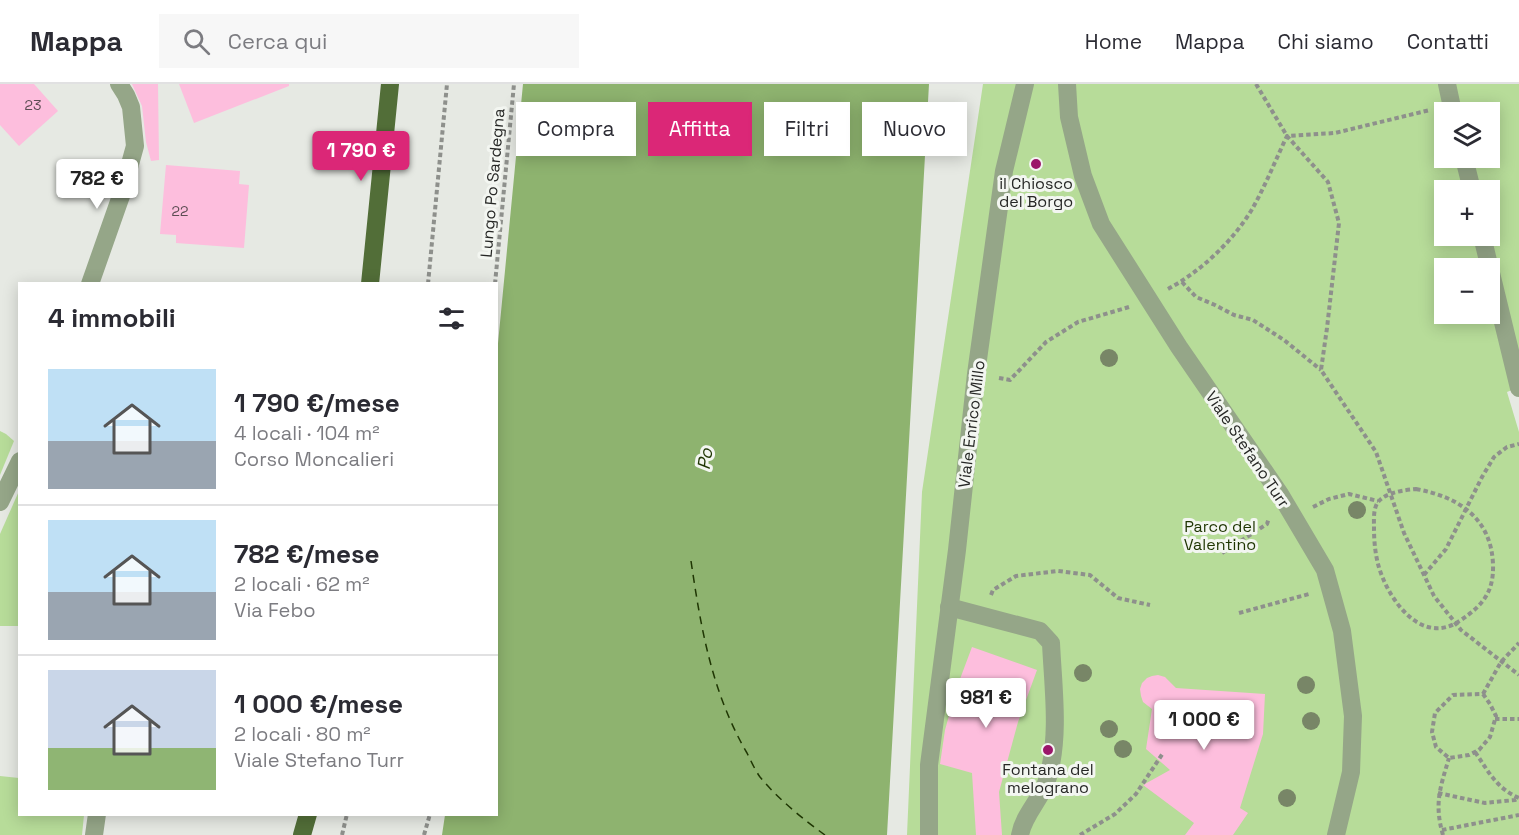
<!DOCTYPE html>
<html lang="it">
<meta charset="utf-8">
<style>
:root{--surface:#fff;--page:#f7f7f7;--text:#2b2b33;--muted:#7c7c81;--line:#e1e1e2;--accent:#db2777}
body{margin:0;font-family:"Space Grotesk",sans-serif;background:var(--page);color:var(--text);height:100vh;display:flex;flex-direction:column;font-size:22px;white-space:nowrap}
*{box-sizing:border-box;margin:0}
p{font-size:20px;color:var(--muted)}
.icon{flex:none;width:33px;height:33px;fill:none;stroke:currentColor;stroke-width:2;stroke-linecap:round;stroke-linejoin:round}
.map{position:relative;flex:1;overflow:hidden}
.panel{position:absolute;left:18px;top:198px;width:480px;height:534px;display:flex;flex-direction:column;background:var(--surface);border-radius:0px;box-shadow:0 3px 15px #0003}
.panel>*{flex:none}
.top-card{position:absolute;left:516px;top:18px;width:570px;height:54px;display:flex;gap:12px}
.fabs{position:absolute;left:1434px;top:18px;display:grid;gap:12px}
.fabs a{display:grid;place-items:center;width:66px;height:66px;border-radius:0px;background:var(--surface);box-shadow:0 3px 15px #0003;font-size:30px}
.price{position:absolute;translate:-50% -51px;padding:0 14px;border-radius:6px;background:#fff;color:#222;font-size:20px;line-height:39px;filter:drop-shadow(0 2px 3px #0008)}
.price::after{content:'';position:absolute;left:50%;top:36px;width:18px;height:14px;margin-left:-9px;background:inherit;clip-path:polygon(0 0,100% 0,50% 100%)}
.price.current{background:var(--accent);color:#fff}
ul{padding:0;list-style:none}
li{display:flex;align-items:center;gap:18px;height:150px;padding:0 30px}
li+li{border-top:2px solid var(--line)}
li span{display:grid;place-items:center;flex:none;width:168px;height:120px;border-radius:0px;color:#555}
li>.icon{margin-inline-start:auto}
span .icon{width:72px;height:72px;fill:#fffc;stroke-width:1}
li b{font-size:26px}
h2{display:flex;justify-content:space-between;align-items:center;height:72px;padding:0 30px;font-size:26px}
.pill{padding:0 21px;border-radius:0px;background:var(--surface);box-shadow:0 3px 15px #0003;font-size:21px;line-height:54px}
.pill.current{background:var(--accent);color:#fff}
header{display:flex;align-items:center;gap:36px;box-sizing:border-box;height:84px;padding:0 30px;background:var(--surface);border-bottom:2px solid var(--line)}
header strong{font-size:28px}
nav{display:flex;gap:33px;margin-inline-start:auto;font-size:21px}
.search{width:420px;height:54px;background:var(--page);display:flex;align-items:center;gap:15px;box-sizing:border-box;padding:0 21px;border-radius:0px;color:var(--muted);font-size:22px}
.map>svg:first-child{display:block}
</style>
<header>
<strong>Mappa</strong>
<div class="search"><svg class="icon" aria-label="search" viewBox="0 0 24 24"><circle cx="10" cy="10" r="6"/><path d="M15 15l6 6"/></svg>Cerca qui</div>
<nav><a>Home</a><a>Mappa</a><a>Chi siamo</a><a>Contatti</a></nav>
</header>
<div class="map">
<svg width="1519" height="751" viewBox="0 0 1519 751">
<rect width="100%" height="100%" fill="#e6e9e3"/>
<!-- green -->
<g fill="#b7dc99" fill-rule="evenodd">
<path d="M 983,0 L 1519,0 L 1519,303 L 1507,308 L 1519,348 L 1519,751 L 907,751 L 922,408 ZM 1444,28 L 1490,28 L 1490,74 L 1444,74 ZM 1444,106 L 1490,106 L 1490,152 L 1444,152 ZM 1444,184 L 1490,184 L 1490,230 L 1444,230 Z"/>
<polygon points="0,347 6,350 14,357 0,391"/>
<polygon points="19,407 19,542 0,542 0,450"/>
<polygon points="0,692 19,694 20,730 84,731 82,751 0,751"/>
</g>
<!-- water -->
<polygon fill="#8eb36f" points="523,0 929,0 887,751 442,751 445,731 496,730 496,280"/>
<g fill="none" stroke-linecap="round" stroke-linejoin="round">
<!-- ferry -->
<path stroke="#1f3603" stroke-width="1.5" stroke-dasharray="8 6" stroke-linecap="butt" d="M 691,477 C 701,545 712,609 747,669 C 751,677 755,686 760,693 C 777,714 804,736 825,751"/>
</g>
<!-- building -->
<g fill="#fdbedd">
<polygon points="0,0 34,0 58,27 19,62 0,41"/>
<polygon points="132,0 158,0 159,76 151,77 146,58 142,22"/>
<polygon points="179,0 289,0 289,2 194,39"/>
<polygon points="166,81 240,87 239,100 249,101 244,164 176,159 176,151 160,150"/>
<polygon points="972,563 1037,586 1018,638 999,708 1002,751 976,751 972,689 940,680 945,646 957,603"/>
<polygon points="1158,591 1165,593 1176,604 1265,610 1263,650 1240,724 1248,729 1233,751 1185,751 1194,739 1143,701 1170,686 1146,665 1152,625 1143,618 1141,612 1140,605 1142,599 1147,594 1152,592"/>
</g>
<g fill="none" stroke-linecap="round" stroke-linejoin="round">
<!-- path -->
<g stroke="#8e908c" stroke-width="4" stroke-dasharray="4.5 3" stroke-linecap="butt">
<polyline points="1256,0 1287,52 1328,98 1339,139 1327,244 1321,286 1376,368 1404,449 1434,512 1461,546 1519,591"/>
<polyline points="1182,198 1196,213 1215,221 1234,231 1253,236 1284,256 1321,286"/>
<polyline points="428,200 447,0"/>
<polyline points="495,200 514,0"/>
<path d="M 1168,205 C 1201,187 1231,159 1251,127 C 1265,103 1275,77 1287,52 L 1335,49 L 1430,26"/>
<polyline points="999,294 1010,296 1046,258 1078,238 1129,223"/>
<path d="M 1416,405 C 1459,413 1491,434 1493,480 C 1494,508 1483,521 1461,536 C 1421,564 1387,514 1378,480 C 1375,468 1374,456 1374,444 C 1374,436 1373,425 1378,418 C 1386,408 1405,406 1416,405 Z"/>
<polyline points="1313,423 1329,415 1349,410 1378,417"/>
<polyline points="1222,469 1267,440 1269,434"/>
<polyline points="1424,491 1446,465 1482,393 1494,373 1507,363 1519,360"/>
<polyline points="991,511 993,506 1016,492 1058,487 1090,491 1118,514 1150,521"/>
<polyline points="1239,529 1309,510"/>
<polygon points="1483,610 1490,620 1496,632 1490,653 1479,666 1469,671 1449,674 1436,663 1432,648 1435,629 1453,611"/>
<polyline points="1483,610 1501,578 1519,559"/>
<polyline points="1495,635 1519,635"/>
<path d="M 1475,668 C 1489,688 1496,704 1519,714"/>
<polyline points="1438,709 1485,719 1515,716 1519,714"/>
<polyline points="1442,746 1519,731"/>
<polyline points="342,751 347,730"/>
<polyline points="424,751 430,730"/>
<polyline points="1080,751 1115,730 1136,710 1163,669"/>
<path d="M 1443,751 C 1434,720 1440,704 1449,674"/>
</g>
<!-- minor -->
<g stroke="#95a688" stroke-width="18">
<polyline points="1067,0 1069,33 1083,92 1101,140 1179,263 1280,410 1325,486 1342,547 1353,632 1351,688 1336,751"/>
<polyline points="1447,0 1453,28"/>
<polyline points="1464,74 1472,106"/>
<polyline points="1482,152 1519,304"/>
<polyline points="90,200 122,109 135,62 131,23 126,11 119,0"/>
<polyline points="0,418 20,377"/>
<path d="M 949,523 L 1040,547 L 1051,559 C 1053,603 1060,651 1048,693 C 1043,714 1024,729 1020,751"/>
<polyline points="94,751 97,730"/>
<polyline points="929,751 929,681 957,466 976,290 1004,87 1025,0"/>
</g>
<!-- major -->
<g stroke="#526e38" stroke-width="18">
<polyline points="370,200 390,0"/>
<polyline points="302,751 308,730"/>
</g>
</g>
<!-- trees -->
<g fill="#788667">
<circle cx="1109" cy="274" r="9"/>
<circle cx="1357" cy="426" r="9"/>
<circle cx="1083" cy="589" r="9"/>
<circle cx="1306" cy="601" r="9"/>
<circle cx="1311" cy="637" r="9"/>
<circle cx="1109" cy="645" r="9"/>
<circle cx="1123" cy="665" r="9"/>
<circle cx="1287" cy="714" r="9"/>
</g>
<!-- markers -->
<g fill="#9b176a" stroke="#f3f6f1" stroke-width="2">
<circle cx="1036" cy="80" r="6"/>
<circle cx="1048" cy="666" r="6"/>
</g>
<g text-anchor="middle" stroke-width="6" stroke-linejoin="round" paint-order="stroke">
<!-- number labels -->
<g font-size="14" fill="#5c4d53">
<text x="33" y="26">23</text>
<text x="180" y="132">22</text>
</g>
<!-- street labels -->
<g font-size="16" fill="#262725" stroke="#f3f6f1">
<text transform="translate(492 99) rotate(-85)" y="6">Lungo Po Sardegna</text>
<text transform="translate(971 340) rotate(-83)" y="6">Viale Enrico Millo</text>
<text transform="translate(1248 365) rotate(56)" y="6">Viale Stefano Turr</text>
</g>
<!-- poi labels -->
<g font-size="16" fill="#262725" stroke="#f3f6f1">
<text x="1036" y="105">il Chiosco<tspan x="1036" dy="18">del Borgo</tspan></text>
<text x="1048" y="691">Fontana del<tspan x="1048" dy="18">melograno</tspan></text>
</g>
<!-- park labels -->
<g font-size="16" fill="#1e3502" stroke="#f3f6f1">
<text x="1220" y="448">Parco del<tspan x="1220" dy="18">Valentino</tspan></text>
</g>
<!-- water labels -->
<g font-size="18" font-style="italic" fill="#1f3603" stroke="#f3f6f1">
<text transform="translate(705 375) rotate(-82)" y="6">Po</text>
</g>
</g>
</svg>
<div class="fabs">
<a><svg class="icon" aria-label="layers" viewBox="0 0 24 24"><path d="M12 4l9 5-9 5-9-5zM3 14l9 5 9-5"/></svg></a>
<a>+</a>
<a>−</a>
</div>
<b class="price current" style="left:361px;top:98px">1 790 €</b>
<b class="price" style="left:97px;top:126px">782 €</b>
<b class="price" style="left:986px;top:645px">981 €</b>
<b class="price" style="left:1204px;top:667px">1 000 €</b>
<div class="top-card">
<a class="pill">Compra</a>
<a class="pill current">Affitta</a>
<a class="pill">Filtri</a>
<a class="pill">Nuovo</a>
</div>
<section class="panel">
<h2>4 immobili<svg class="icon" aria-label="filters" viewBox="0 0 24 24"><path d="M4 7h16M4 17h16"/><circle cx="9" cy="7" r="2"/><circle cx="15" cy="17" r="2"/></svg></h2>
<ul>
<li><span style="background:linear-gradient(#bfe0f5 60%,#9aa5b1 0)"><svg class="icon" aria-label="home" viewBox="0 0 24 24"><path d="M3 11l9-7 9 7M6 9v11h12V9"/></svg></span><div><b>1 790 €/mese</b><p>4 locali · 104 m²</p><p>Corso Moncalieri</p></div></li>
<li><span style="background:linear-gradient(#bfe0f5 60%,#9aa5b1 0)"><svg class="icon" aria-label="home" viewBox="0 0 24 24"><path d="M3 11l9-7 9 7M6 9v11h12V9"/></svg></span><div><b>782 €/mese</b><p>2 locali · 62 m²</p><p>Via Febo</p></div></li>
<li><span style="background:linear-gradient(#c9d6e8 65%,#8fb573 0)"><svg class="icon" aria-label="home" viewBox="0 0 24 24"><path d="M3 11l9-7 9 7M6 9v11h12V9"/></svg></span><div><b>1 000 €/mese</b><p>2 locali · 80 m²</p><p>Viale Stefano Turr</p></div></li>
</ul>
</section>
</div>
